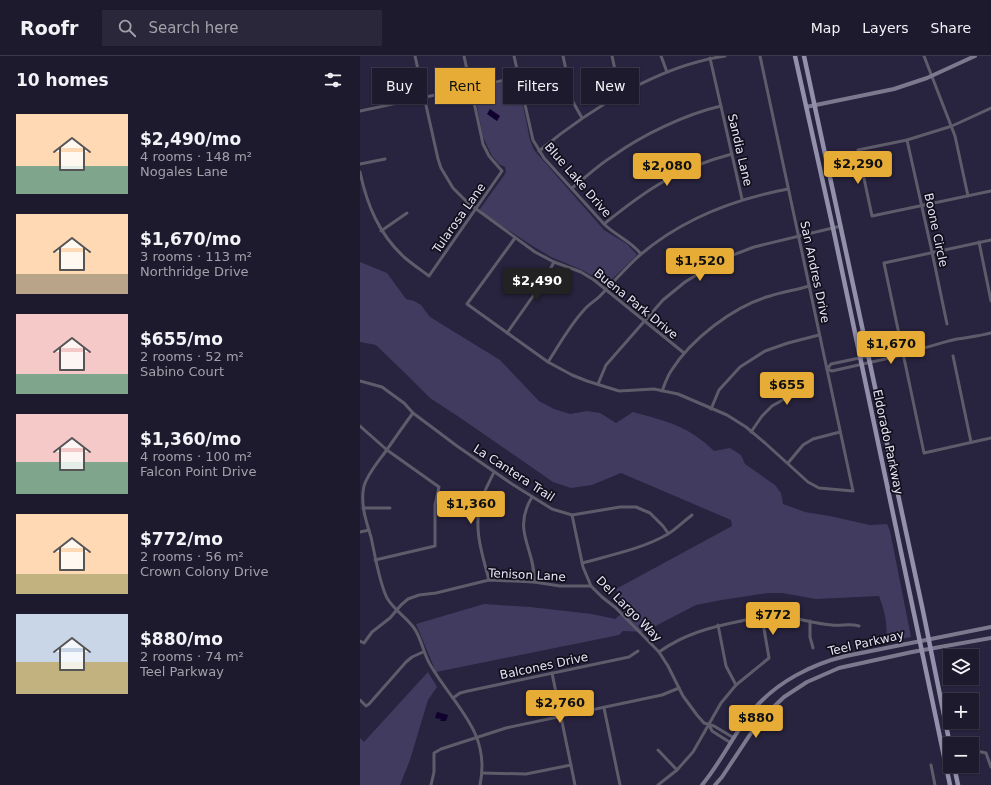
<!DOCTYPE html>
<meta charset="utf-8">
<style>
:root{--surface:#1e1a2e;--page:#2b273a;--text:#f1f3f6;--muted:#a1a1aa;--line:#3c384a;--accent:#e6ac36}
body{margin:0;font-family:"DejaVu Sans",sans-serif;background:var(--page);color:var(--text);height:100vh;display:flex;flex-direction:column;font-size:15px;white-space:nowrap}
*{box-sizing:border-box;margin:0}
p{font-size:13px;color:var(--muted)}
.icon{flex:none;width:22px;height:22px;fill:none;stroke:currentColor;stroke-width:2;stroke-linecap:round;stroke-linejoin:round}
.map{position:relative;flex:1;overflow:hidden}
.side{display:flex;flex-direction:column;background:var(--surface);width:360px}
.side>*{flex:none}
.hud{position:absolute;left:12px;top:12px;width:380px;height:36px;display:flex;gap:8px}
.fabs{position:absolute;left:583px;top:593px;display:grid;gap:8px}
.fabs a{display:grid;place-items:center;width:36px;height:36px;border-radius:0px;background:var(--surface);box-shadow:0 1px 3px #0004,0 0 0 1px var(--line);font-size:20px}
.price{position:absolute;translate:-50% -34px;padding:0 9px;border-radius:4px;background:var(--accent);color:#111;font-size:13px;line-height:26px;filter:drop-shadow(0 1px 2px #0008)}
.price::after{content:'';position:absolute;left:50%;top:24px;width:12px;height:9px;margin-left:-6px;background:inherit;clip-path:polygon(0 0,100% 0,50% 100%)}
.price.current{background:#222;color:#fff}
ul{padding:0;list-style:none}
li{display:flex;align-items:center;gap:12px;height:100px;padding:0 16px}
li span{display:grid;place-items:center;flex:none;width:112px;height:80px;border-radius:0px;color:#555}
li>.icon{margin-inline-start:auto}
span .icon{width:48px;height:48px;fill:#fffc;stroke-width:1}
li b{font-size:17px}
h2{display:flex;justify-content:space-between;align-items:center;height:48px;padding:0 16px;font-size:17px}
.tag{padding:0 14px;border-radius:0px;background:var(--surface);box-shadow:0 1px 3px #0004,0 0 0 1px var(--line);font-size:14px;line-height:36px}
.tag.current{background:var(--accent);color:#111}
header{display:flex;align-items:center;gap:24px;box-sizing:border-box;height:56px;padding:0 20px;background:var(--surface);border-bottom:1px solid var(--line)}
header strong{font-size:19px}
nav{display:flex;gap:22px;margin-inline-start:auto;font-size:14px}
.search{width:280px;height:36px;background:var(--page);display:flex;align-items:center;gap:10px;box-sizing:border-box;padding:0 14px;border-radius:0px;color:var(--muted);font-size:15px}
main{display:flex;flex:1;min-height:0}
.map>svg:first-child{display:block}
</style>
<header>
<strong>Roofr</strong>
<div class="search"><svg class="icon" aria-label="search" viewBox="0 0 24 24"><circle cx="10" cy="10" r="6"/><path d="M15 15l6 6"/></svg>Search here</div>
<nav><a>Map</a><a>Layers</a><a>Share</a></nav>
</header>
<main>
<section class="side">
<h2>10 homes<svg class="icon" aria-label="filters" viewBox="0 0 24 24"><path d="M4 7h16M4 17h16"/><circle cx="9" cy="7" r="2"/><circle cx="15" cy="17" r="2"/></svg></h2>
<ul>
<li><span style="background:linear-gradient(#ffd9b3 65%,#7fa58c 0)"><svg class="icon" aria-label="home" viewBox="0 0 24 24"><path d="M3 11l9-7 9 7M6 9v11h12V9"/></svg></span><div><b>$2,490/mo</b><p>4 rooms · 148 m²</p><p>Nogales Lane</p></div></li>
<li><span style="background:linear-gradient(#ffd9b3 75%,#b9a48a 0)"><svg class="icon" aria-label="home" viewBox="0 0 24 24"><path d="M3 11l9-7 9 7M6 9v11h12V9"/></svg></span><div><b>$1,670/mo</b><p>3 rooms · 113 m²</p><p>Northridge Drive</p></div></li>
<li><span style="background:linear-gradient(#f6c9c9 75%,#7fa58c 0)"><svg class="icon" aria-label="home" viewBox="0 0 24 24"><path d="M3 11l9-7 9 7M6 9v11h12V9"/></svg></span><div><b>$655/mo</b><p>2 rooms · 52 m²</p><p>Sabino Court</p></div></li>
<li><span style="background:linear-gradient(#f6c9c9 60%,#7fa58c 0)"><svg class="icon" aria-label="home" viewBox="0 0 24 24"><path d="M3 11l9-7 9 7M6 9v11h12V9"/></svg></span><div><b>$1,360/mo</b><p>4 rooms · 100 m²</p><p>Falcon Point Drive</p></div></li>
<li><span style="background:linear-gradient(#ffd9b3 75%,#c2b280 0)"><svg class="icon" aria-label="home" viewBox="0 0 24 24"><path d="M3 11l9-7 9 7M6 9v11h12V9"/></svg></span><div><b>$772/mo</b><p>2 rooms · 56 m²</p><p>Crown Colony Drive</p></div></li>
<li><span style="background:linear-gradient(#c9d6e8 60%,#c2b280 0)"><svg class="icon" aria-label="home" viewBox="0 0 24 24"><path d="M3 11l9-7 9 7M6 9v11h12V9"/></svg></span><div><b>$880/mo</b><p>2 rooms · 74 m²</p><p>Teel Parkway</p></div></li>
</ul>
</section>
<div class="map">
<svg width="631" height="729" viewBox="0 0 631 729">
<rect width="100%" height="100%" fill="#28233e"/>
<!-- green -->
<g fill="#413b60">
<polygon points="155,24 158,25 170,84 174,94 244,174 267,188 277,199 247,228 222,214 191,201 171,189 121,156 120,153 145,118 146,115 145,111 139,108 132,100 123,81 114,35 115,32"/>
<path d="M 0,206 L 27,217 L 46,243 L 54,245 L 61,249 L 70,261 L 140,304 L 179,345 L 194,353 L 210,358 L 227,355 L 240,357 L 256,367 L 273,356 C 306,365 329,370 354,395 L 370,392 L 381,399 L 385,408 L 415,429 L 421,437 L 423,448 L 445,456 L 470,460 L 510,469 L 527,468 L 530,475 L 551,581 L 526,586 C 528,569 525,556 519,540 L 456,543 L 422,537 L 408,537 L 362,544 L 336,549 L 284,576 L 263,575 L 259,579 L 76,616 L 56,568 L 124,548 L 170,551 L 232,558 L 255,563 L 266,554 L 256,533 L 372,470 L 371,464 L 261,417 L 232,429 L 211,432 L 193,426 L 102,363 L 70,342 L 49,321 L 16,289 L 0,286 Z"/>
<polygon points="68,616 77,631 68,644 50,704 40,729 0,729 0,682 4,686"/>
</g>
<!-- water -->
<g fill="#10012e">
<polygon points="130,53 140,60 137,65 127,58"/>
<polygon points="77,656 88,659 86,665 80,665 81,663 75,662"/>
</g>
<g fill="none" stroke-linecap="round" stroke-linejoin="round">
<!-- street -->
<g stroke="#5e5c6a" stroke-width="3">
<polyline points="55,0 78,103 81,112 93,132 108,147 175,196 194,206 221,216 234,224 324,297"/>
<path d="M 154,0 L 173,84 L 184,102 L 244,168 C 256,180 270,184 281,198"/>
<polyline points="203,0 213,46 222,62"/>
<polyline points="252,0 257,23 263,37"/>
<polyline points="301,0 307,16"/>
<polyline points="564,0 595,80 608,140"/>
<polyline points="350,2 382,143"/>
<polyline points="631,52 592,70 547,84 498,94 512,160 631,135"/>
<polyline points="0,55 159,21"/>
<polyline points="547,84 572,196 587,268"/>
<path d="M 179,95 C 230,53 298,10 365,0"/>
<polyline points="0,108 25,103"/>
<path d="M 0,116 C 7,149 19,178 44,201 C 52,208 61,214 69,220 L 142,115 L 129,100 L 123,88 L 104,0"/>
<path d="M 212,132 C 225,122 238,109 253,100 C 282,79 326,58 361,50"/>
<path d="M 244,168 C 286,134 318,112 372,98"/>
<polyline points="21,175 47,157"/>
<polyline points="155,182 107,248 188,306 212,319 227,325 259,335 294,333 318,338 367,359 386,371 405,387 448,426 459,432 493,435 400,0"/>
<polyline points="631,184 524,207 564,397 631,382"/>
<polyline points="619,186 631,245"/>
<polyline points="147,277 185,223 194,206"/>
<path d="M 543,295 L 538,300 L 472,315 L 467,313 L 471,308 L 537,294 C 554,298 580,286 597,283 C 609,281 620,280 631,277"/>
<polyline points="593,300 611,386"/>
<path d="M 188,306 C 199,289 210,269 224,254 C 229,248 235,245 240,240 C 254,226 266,211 280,199 C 322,163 375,143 428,133"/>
<polyline points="0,325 22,331 44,347 53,357 97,390 152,428 192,453 212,459 260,451 276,451 290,457 303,470 308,477"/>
<polyline points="238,328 246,309 303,244 325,226 360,204 394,191 481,170"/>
<path d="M 302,335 C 305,328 307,321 311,315 C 331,283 374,250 410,240 C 422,236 436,234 449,230"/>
<polyline points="351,353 359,334 380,311 405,295 428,287 459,279"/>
<path d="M 53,357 C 44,369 35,382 26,395 C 18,406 8,417 4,430 C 0,447 6,465 11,481 C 15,499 19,526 27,542 C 34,554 46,561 54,572 C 62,583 63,598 71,610 C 95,651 131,676 120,729"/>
<polyline points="0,370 27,394 79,431 75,449 75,490 15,504"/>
<polyline points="391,376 402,360 412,350 440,334 452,319"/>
<polyline points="428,407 443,389 453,383 480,376"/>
<path d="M 172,441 C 151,476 176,493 174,526"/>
<polyline points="3,452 30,452"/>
<polyline points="212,459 223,511 231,530 242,541 256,552 299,596 308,610 323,640 337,659 344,667 354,670 374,682"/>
<polyline points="0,476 9,474"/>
<path d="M 222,507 C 251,499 282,493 308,478 C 316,473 324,465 332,459"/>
<path d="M 129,524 C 122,498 113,472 121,445 C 124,435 130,425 134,416"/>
<polyline points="450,565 450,581 453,592"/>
<polyline points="358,569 366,610 376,629"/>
<polyline points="0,585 4,587 12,576 30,562 41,549 48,543 59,539 76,537 129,524 174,526 200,530 231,530"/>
<path d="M 299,596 C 324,578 351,571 381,565 C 393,562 405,559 418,560 C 436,561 454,568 472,569 C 482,570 489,567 499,570"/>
<polyline points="192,617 215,729"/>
<polyline points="93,642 100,637 108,635 269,601 278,595"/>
<polyline points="0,644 6,650 9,648 46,606 52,601 63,596"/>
<polyline points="244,652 260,729"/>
<polyline points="349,669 352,675 371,687"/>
<polyline points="298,694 317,714"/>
<polyline points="612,694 626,697 631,711"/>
<polyline points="584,699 590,697"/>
<polyline points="571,709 575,729"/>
<polyline points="122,717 166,718 211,709"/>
<polyline points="71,729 74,716 74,697 81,693 146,672 302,639 319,632"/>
<polyline points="298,729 317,714 333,696 361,647 376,629 409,602 402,561"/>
</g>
<!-- secondary -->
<g stroke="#7c798f" stroke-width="4">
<polyline points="446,51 534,33 567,22 615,0"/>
<path d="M 342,729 C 362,705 374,677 394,653 C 417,626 452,608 486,600 L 631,571"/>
<polyline points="355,729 362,721 399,665 424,641 447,626 479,612 552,596 631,582"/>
</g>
<!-- primary -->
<g stroke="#9390ac" stroke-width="4.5">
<polyline points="435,0 473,172 590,729"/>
<polyline points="444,0 563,555 590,689"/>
<polyline points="594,710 598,729"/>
</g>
</g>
<g text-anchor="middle" stroke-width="3.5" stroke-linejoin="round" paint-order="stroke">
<!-- street labels -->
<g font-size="12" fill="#e6e4f6" stroke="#110f1b">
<text transform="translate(380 94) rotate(77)" y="4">Sandia Lane</text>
<text transform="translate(218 124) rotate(49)" y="4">Blue Lake Drive</text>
<text transform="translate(99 162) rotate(-55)" y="4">Tularosa Lane</text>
<text transform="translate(576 174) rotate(78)" y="4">Boone Circle</text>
<text transform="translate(455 216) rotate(78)" y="4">San Andres Drive</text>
<text transform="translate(276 248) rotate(39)" y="4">Buena Park Drive</text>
<text transform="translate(528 386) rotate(78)" y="4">Eldorado Parkway</text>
<text transform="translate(154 417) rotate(33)" y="4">La Cantera Trail</text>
<text transform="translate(167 519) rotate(3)" y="4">Tenison Lane</text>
<text transform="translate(269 553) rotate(45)" y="4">Del Largo Way</text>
<text transform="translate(506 587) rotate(-13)" y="4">Teel Parkway</text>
<text transform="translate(184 610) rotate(-12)" y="4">Balcones Drive</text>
</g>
</g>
</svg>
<div class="fabs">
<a><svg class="icon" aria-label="layers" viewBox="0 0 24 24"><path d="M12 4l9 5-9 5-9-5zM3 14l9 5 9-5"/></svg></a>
<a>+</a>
<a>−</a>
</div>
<b class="price" style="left:498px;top:129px">$2,290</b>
<b class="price" style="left:307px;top:131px">$2,080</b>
<b class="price" style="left:340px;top:226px">$1,520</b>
<b class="price current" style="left:177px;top:246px">$2,490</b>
<b class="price" style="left:531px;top:309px">$1,670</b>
<b class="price" style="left:427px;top:350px">$655</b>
<b class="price" style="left:111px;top:469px">$1,360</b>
<b class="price" style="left:413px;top:580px">$772</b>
<b class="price" style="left:200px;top:668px">$2,760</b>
<b class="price" style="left:396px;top:683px">$880</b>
<div class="hud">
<a class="tag">Buy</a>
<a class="tag current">Rent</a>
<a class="tag">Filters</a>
<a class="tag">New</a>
</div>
</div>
</main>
